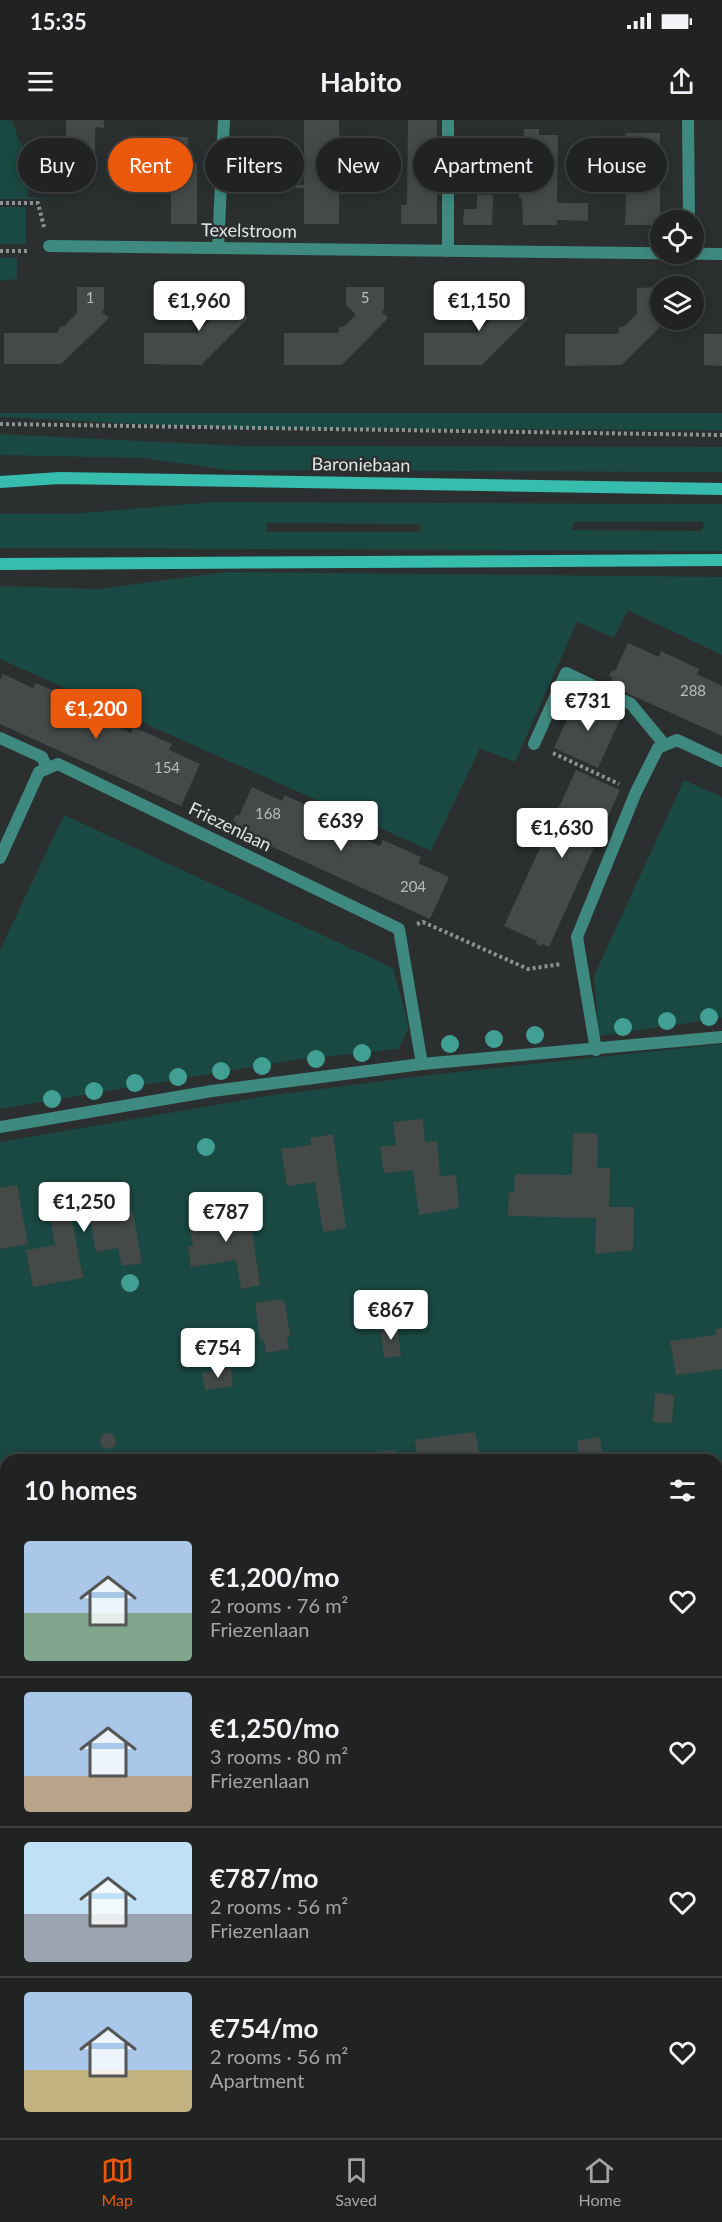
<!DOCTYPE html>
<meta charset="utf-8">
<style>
:root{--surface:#212323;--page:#2d2f30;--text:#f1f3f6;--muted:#a2a4a6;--line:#3e4041;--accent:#ea580c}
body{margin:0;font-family:Lato,sans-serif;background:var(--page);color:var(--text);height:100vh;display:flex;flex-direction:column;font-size:22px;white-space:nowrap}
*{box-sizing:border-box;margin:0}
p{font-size:20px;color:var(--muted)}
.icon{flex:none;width:33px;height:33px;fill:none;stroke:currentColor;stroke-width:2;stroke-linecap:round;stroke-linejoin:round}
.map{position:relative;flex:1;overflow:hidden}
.panel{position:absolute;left:0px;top:1334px;width:723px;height:686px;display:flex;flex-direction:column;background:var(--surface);border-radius:18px 18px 0 0;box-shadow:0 3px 15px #0003,0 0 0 2px var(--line)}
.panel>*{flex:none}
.hud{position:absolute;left:18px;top:18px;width:687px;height:54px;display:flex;gap:12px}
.tools{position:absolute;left:650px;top:90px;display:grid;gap:12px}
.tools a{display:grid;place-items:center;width:54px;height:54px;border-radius:50%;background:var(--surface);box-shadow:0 3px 15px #0003,0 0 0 2px var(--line);font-size:30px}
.price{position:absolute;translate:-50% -51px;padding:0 14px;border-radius:6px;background:#fff;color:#222;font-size:20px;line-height:39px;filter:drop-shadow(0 2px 3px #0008)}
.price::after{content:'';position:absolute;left:50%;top:36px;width:18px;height:14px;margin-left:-9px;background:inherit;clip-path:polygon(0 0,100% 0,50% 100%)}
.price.selected{background:var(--accent);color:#fff}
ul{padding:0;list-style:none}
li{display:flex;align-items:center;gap:18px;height:150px;padding:0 24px}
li+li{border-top:2px solid var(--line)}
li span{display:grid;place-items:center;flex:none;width:168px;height:120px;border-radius:6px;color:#555}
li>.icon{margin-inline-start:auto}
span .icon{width:72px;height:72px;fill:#fffc;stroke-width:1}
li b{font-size:26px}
h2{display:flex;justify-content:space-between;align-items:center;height:72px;padding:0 24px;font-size:26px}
.pill{padding:0 21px;border-radius:27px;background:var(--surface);box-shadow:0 3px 15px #0003,0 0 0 2px var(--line);font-size:21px;line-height:54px}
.pill.selected{background:var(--accent);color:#fff}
.status{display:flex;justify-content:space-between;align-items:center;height:42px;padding:0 30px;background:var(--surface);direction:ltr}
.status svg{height:16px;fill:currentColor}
header{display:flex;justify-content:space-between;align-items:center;height:78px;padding:0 24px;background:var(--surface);font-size:27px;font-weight:700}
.menu{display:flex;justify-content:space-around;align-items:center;height:84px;border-top:2px solid var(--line);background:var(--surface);font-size:16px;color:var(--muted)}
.menu a{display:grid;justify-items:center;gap:3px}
.menu .selected{color:var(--accent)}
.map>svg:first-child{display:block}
</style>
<div class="status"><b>15:35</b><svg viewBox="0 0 49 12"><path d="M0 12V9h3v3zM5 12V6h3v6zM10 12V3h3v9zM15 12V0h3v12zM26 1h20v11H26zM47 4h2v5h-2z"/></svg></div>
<header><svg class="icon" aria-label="menu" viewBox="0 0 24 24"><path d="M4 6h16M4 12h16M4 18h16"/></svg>Habito<svg class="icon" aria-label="share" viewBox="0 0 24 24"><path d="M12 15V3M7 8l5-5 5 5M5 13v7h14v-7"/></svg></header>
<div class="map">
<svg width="722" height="2018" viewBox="0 0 722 2018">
<rect width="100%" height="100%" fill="#2c2f2f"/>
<!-- green -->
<g fill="#1a4842" fill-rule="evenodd">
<polygon points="0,0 12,0 18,18 28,35 28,77 63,79 0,79"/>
<rect x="0" y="87" width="26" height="37"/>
<polygon points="0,138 17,138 17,159 0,161"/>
<polygon points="0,293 722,293 722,310 244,309 19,298 0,297"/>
<polygon points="0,314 243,326 722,327 722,352 228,350 143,338 0,335"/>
<path d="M 214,382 L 722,384 L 722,431 L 0,428 L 0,394 L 71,394 ZM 573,402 L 704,402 L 702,411 L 572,410 ZM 267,403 L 420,404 L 420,412 L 267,412 Z"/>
<polygon points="226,452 722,457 722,535 628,490 614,518 577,502 515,642 480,628 431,731 0,539 0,466 98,469"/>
<polygon points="684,660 722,677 722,898 599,916 594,856"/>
<polygon points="64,695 393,848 409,908 398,929 294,940 0,989 0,830"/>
<polygon points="722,924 722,1406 717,1410 717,1340 6,1340 6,1776 0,1770 0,1022 273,975 438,954"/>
<polygon points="722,1528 722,2010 717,2001 717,1533"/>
<polygon points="499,2013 614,2013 599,2018 504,2018"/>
</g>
<!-- building -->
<g fill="#454948">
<polygon points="66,0 104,0 104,8 95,7 95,57 66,57"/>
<polygon points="304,0 339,0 339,104 304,104 304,68 296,68 296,65 304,65"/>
<polygon points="408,0 437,0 437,104 401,104 401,85 407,85"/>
<polygon points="524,9 539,9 539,15 558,15 557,83 588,83 588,101 557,100 557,105 523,105 522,78 519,78 519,53 523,53"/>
<polygon points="626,13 660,13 660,105 625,105 626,74 620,74 620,55 626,55 624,22"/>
<polygon points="160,16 188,17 188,43 197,43 197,104 171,104 171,56 160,56"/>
<polygon points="477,75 493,75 492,105 463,105 464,89 477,89"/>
<polygon points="77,167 104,167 104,190 102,192 109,198 61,244 4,244 4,213 57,213 62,205 63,207 77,193"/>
<polygon points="206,167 244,167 244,190 242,192 248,198 201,245 144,244 144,213 197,213 200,210 198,208 202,205 203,207 217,193 207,183"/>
<polygon points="346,167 384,167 384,190 382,192 388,198 342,245 284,245 284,213 337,213 340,210 338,209 342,206 343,207 356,195 346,185"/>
<polygon points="486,167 524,167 524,190 522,193 528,199 482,245 424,245 424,213 477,213 482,206 483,207 497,193 486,183"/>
<polygon points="660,167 660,200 667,200 622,245 565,246 565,214 617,214 620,211 618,209 622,206 623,207 637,194 637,168"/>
<polygon points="704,214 722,214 722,246 704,245"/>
<polygon points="628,523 659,537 661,531 699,549 697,554 722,566 722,616 609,565 612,557 609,556 612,550 615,551"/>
<polygon points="3,554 33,568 36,563 74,580 72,585 131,613 133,607 172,624 169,630 200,644 181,686 0,604 0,560"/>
<polygon points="578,575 622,595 598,648 554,628"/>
<polygon points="576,650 620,670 549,827 543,824 542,826 536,824 537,821 504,806"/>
<polygon points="252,667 282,681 285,675 323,693 321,699 380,726 383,720 421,737 418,743 449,757 430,799 233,709 236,702 233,700 236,695 239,696"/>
<polygon points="423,999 425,1022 437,1021 440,1056 456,1055 459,1088 419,1095 413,1050 384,1053 380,1027 396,1025 393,1002"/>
<polygon points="573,1013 598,1014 597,1048 610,1048 609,1087 634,1087 633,1130 595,1134 596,1098 508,1096 509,1072 514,1072 515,1054 572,1055"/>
<polygon points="333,1014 346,1108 323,1112 315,1062 287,1066 281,1029 311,1025 310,1018"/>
<polygon points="119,1062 120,1068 125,1067 127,1078 122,1079 125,1093 133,1092 142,1143 122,1146 118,1128 96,1132 90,1100 92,1097 72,1101 83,1158 33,1167 26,1130 55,1125 45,1073 65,1069 67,1079 88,1076 86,1068"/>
<polygon points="17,1065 28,1124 0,1129 0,1068"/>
<polygon points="248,1083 260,1165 241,1169 236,1140 191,1147 188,1127 193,1126 188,1100 229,1094 227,1086"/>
<polygon points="280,1179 285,1183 290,1216 287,1216 289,1229 266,1233 264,1220 260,1220 255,1183"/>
<polygon points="397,1204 401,1236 384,1238 380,1206"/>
<polygon points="722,1208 722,1249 676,1255 670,1221 715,1215 716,1209"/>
<polygon points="231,1248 233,1266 205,1270 202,1253"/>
<polygon points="655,1273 674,1275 672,1303 653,1302"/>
<polygon points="475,1312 481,1340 418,1340 415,1320"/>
<circle cx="108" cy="1321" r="8"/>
<polygon points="600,1317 603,1340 580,1340 577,1321"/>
<polygon points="394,1330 396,1340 361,1340 360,1334"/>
<polygon points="325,2013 374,2013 372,2018 323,2018"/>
</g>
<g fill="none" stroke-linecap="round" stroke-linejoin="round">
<!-- path -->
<g stroke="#8f9292" stroke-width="4" stroke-dasharray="3 3" stroke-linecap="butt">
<polyline points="0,83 38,83 44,107"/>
<polyline points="0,131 30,131"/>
<polyline points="0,304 722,315"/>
<polyline points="553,633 619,664"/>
<polyline points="417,804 423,802 528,849 561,844"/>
<polyline points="717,1421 722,1416"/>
<polyline points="717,1523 722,1518"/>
<polyline points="60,2013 65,2018"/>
<polyline points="205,2013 207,2018"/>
<polyline points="54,2018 59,2013"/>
</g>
<!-- service -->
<g stroke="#3f8a80" stroke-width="12">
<polyline points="0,618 42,637 47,648"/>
<polyline points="534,624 566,553 631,584 664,624"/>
</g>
<!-- minor -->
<g stroke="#3f8a80" stroke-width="12">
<polyline points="688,0 689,100"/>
<polyline points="49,126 722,134"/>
<polyline points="218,128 224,0"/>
<polyline points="448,131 448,0"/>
<polyline points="0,738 39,652 58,644 399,809 422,944"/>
<polyline points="596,930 577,817 636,672 658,628 677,620 722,641"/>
<polyline points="0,1007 212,971 422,944 722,917"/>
</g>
<!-- tertiary -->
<g stroke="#3f8a80" stroke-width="12">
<polyline points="717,1466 722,1462"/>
<polyline points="0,1820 6,1827"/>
<polyline points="0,1865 6,1872"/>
<polyline points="132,2013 137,2018"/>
<polyline points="173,2013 177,2018"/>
<polyline points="108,2018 114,2013"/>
</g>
<!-- secondary -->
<g stroke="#36bdae" stroke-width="12">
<polyline points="0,362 60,358 722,369"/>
<polyline points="0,444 722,440"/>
</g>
</g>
<!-- trees -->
<g fill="#419f94">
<circle cx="709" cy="897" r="9"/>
<circle cx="667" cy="901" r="9"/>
<circle cx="623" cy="907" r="9"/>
<circle cx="535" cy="915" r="9"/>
<circle cx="494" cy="919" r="9"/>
<circle cx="450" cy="924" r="9"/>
<circle cx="362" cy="933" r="9"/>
<circle cx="316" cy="939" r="9"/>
<circle cx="262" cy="946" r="9"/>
<circle cx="221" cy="951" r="9"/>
<circle cx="178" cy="957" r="9"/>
<circle cx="135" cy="963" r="9"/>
<circle cx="94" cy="971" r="9"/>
<circle cx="52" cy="979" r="9"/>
<circle cx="206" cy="1027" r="9"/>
<circle cx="130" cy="1163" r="9"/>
</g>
<g text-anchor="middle" stroke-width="5" stroke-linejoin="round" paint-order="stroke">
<!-- number labels -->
<g font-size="15" fill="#bbbdbd">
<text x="90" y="183">1</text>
<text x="365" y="183">5</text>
<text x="693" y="576">288</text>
<text x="167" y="653">154</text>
<text x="268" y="699">168</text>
<text x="413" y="772">204</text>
</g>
<!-- street labels -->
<g font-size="18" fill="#e2e4e4" stroke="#2c2f2f">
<text transform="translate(249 111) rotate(1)" y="6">Texelstroom</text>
<text transform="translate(361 345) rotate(1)" y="6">Baroniebaan</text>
<text transform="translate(230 707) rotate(26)" y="6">Friezenlaan</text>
</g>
</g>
</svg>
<div class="tools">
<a><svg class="icon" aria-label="locate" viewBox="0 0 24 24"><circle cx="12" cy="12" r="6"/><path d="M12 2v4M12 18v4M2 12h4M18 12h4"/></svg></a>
<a><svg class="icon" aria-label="layers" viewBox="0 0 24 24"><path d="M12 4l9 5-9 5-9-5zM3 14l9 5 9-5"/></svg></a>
</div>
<b class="price" style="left:199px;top:212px">€1,960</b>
<b class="price" style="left:479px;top:212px">€1,150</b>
<b class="price" style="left:588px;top:612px">€731</b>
<b class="price selected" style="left:96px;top:620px">€1,200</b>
<b class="price" style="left:341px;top:732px">€639</b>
<b class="price" style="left:562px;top:739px">€1,630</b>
<b class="price" style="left:84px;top:1113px">€1,250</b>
<b class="price" style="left:226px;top:1123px">€787</b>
<b class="price" style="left:391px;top:1221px">€867</b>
<b class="price" style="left:218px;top:1259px">€754</b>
<div class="hud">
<a class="pill">Buy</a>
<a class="pill selected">Rent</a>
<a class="pill">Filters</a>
<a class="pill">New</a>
<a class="pill">Apartment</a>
<a class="pill">House</a>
</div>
<section class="panel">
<h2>10 homes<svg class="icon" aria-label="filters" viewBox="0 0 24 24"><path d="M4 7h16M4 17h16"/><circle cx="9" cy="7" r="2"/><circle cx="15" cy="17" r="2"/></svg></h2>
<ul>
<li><span style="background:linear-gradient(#a9c7e8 60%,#7fa58c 0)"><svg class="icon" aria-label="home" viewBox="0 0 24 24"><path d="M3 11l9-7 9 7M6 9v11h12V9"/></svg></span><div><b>€1,200/mo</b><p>2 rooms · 76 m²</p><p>Friezenlaan</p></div><svg class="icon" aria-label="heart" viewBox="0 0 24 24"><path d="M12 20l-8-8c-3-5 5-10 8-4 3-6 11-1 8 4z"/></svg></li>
<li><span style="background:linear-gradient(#a9c7e8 70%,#b9a48a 0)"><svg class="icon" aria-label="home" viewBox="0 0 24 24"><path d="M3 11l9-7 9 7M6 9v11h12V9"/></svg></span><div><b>€1,250/mo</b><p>3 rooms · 80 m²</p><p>Friezenlaan</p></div><svg class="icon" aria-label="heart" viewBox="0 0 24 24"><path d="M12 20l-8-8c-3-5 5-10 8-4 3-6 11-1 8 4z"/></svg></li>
<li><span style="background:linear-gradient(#bfe0f5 60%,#9aa5b1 0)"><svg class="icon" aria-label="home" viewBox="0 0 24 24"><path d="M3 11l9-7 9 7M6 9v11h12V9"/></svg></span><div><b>€787/mo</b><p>2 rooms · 56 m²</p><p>Friezenlaan</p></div><svg class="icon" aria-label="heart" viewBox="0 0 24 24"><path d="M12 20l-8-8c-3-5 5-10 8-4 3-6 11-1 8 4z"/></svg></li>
<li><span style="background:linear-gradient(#a9c7e8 65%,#c2b280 0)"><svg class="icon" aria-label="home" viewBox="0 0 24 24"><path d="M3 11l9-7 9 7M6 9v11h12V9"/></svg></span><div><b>€754/mo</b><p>2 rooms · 56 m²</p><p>Apartment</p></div><svg class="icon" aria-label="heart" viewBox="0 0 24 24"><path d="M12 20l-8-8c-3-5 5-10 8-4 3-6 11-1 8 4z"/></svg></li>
</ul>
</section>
</div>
<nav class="menu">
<a class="selected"><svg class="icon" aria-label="map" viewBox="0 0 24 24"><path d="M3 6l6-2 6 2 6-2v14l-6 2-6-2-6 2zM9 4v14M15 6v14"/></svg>Map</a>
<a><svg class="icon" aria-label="saved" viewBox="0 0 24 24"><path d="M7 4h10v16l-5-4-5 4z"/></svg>Saved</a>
<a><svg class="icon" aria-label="home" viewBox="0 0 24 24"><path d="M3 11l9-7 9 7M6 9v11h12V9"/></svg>Home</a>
</nav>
